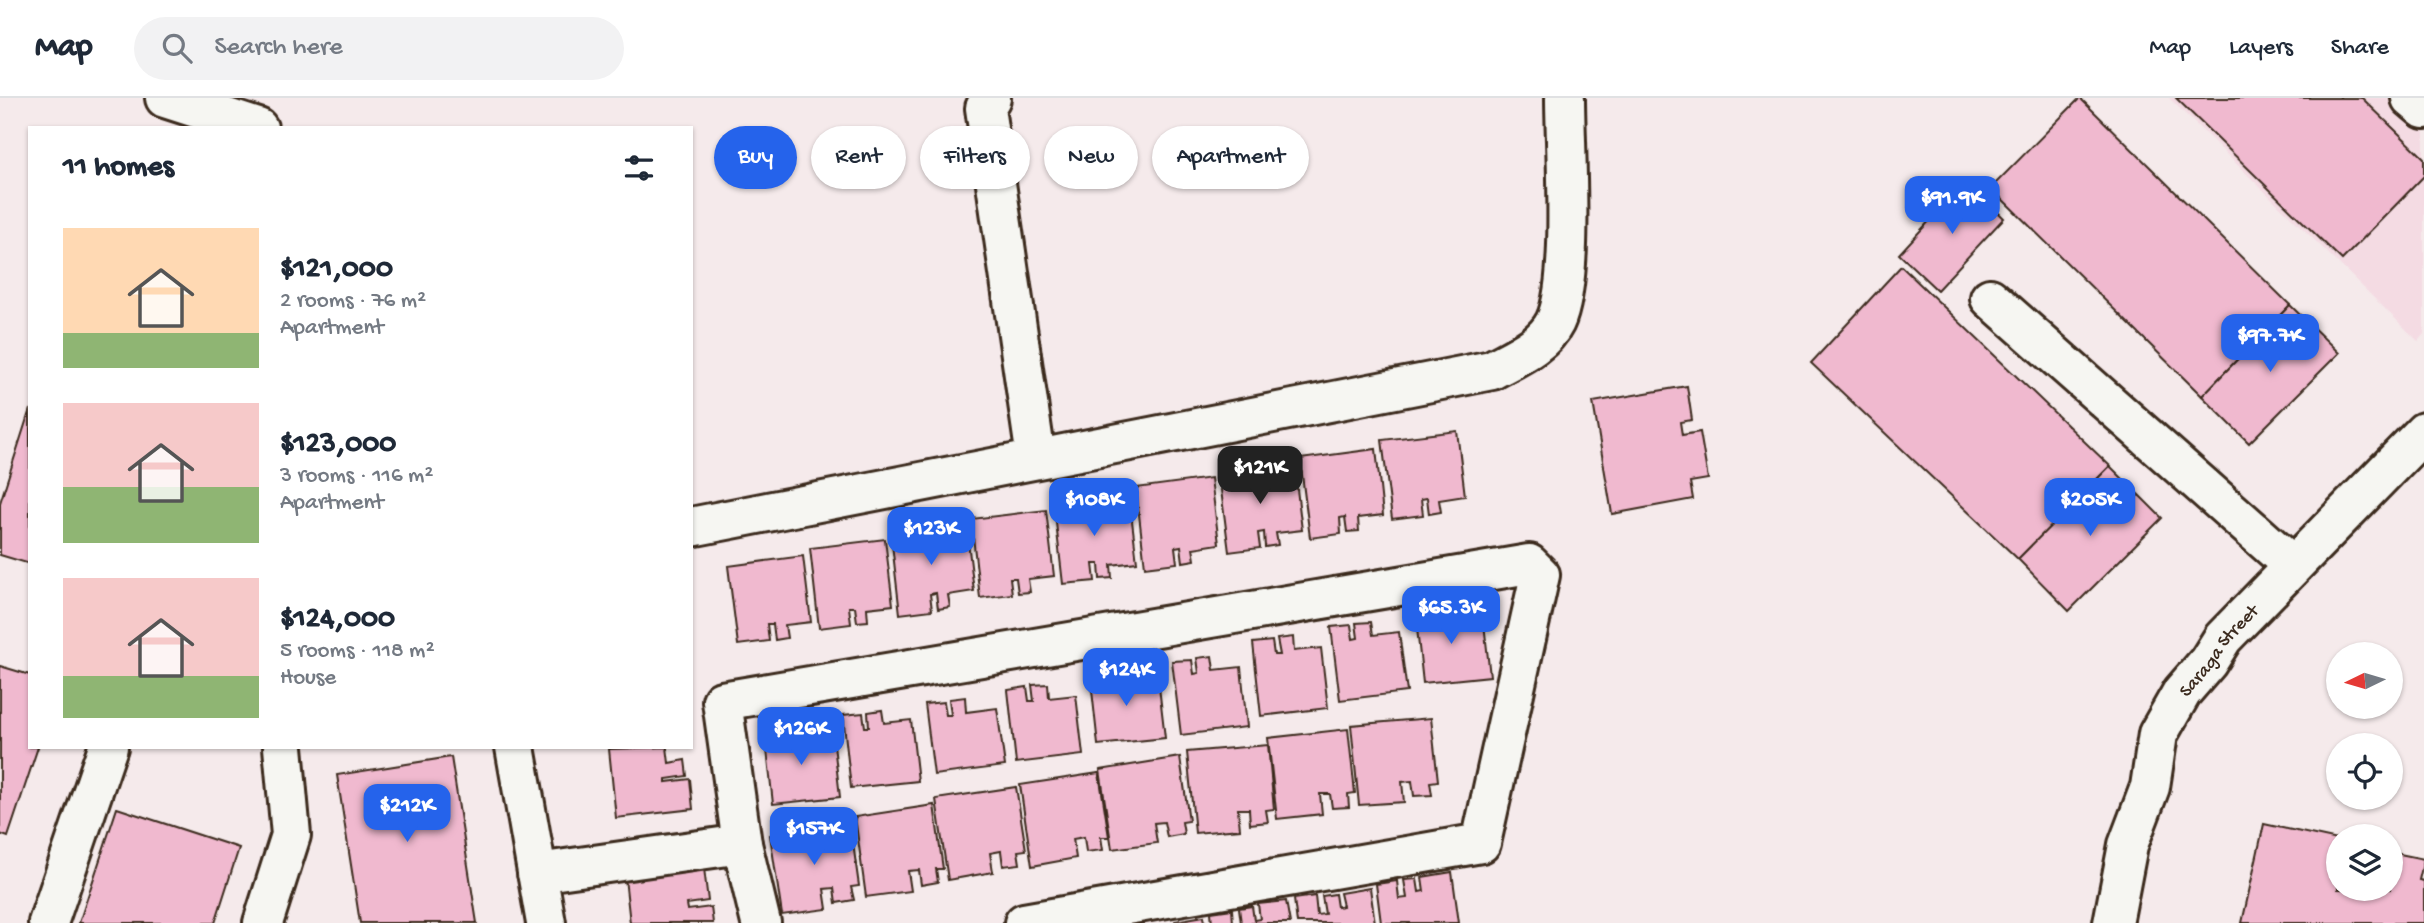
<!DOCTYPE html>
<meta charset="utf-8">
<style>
:root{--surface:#fff;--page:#f2f2f3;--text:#1f2937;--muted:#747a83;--line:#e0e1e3;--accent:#2563eb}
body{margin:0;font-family:"Gochi Hand",sans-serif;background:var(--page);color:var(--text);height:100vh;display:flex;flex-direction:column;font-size:26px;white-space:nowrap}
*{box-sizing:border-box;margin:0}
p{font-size:23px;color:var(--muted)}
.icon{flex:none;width:38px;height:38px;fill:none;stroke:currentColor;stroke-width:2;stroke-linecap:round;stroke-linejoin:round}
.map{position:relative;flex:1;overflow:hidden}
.side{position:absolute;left:28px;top:28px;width:665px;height:623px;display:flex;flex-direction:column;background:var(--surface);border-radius:0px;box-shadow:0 2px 5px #0004}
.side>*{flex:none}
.hud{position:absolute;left:714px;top:28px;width:665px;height:63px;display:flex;gap:14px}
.needle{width:46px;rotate:265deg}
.tools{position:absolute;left:2326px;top:544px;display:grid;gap:14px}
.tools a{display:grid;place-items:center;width:77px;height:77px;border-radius:50%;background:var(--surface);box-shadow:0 2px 5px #0004;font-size:35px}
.price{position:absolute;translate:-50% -60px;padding:0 16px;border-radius:14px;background:var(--accent);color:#fff;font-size:23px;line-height:46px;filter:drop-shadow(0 2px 4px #0008)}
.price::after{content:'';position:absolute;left:50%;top:42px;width:21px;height:16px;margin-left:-10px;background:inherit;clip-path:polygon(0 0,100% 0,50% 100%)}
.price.active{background:#222;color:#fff}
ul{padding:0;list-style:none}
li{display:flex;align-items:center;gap:21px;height:175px;padding:0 35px}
li span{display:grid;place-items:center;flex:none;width:196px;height:140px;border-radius:0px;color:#555}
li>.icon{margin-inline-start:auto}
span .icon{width:84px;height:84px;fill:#fffc;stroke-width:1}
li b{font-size:30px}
h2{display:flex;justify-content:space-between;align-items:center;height:84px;padding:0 35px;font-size:30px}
.chip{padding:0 24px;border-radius:32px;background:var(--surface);box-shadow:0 2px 5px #0004;font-size:24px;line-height:63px}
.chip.active{background:var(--accent);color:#fff}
header{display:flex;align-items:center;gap:42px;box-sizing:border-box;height:98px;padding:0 35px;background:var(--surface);border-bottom:2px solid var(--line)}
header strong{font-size:33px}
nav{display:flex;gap:38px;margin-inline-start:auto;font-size:24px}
.search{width:490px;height:63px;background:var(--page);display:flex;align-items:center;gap:18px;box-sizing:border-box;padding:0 24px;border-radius:38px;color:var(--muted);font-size:26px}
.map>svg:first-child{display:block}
</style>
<header>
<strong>Map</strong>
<div class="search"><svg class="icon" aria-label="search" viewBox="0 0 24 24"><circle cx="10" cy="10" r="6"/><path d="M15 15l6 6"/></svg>Search here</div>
<nav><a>Map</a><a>Layers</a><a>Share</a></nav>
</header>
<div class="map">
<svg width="2424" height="825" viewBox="0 0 2424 825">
<rect width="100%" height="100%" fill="#f5eaeb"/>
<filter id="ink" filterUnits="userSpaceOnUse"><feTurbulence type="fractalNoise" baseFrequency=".0143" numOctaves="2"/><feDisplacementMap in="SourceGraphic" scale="14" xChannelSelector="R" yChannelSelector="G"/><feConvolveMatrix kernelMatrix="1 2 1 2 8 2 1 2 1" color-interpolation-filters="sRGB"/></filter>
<g filter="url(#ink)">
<!-- built -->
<polygon fill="#f4dbe3" points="2169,0 2424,0 2424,236 2418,243"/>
<!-- building -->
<g fill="#f0b9cf" stroke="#3b2a1e" stroke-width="2">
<polygon points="2080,0 2290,207 2202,298 1991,90"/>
<polygon points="2176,0 2362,0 2424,60 2424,78 2342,162"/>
<polygon points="1966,83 2004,120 1937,192 1899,156"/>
<polygon points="1901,168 2110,368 2018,461 1811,265"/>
<polygon points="2290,207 2339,255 2249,345 2202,298"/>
<polygon points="1687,288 1692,322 1680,324 1682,337 1700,334 1708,381 1690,384 1693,401 1612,416 1593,304"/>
<polygon points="30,311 30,466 0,457 0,405"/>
<polygon points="1457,333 1465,398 1439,402 1441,414 1429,416 1427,400 1421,401 1423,417 1392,421 1382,342"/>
<polygon points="1376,351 1383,417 1358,420 1359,433 1347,434 1345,419 1340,420 1341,436 1310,440 1300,361"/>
<polygon points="1294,367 1302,432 1276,435 1278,447 1265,449 1264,434 1258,435 1260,450 1229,454 1219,376"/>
<polygon points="2110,368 2162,420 2069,513 2018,461"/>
<polygon points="1211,380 1219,446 1193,450 1195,462 1183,464 1181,448 1175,449 1177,465 1145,469 1136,390"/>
<polygon points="1129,398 1137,464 1111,467 1112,480 1100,481 1099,466 1093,466 1095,483 1063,486 1054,407"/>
<polygon points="1046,412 1054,478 1028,481 1030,494 1018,495 1016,480 1010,480 1012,496 980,500 971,421"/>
<polygon points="966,427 974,493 948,497 950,509 938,511 936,495 930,496 932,512 900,516 891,437"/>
<polygon points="885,441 893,507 867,510 868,523 857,524 855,509 849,509 851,526 819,530 810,450"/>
<polygon points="803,458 811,524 785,527 787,540 775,542 773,526 767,526 769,543 738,547 728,468"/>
<polygon points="1454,506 1456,521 1483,517 1490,578 1423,585 1415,512 1434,509 1436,524 1441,523 1440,508"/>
<polygon points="1371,524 1373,537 1399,534 1407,594 1340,602 1331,529 1351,527 1353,541 1358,540 1356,525"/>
<polygon points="1293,539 1294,553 1321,550 1328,610 1261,618 1253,545 1272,543 1274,557 1280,557 1277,541"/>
<polygon points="1212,558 1214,572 1241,569 1247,629 1181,637 1172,563 1192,562 1194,576 1199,575 1197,560"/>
<polygon points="0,568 30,577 30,649 38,649 8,739 0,736"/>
<polygon points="1129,568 1131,583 1158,580 1165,640 1098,647 1090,574 1110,572 1111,586 1116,586 1114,570"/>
<polygon points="1048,586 1049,600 1076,597 1083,657 1016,665 1008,592 1027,589 1029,603 1034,603 1032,587"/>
<polygon points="965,599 966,614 997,610 1005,668 934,677 925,606 944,604 946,617 951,617 949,601"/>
<polygon points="882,612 884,625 911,622 918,683 851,690 843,617 863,615 865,629 869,629 868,614"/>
<polygon points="1431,620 1438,683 1430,684 1432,697 1414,698 1412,683 1402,684 1404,704 1359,707 1351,627"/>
<polygon points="804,628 806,641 833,638 840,699 773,706 765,633 785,631 786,645 791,645 790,629"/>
<polygon points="1348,631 1355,695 1348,696 1349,709 1332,710 1330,696 1320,696 1322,716 1277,721 1268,640"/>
<polygon points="1268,647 1274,711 1266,712 1268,724 1250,726 1249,711 1238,711 1240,731 1195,735 1187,654"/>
<polygon points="667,649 669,665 685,662 687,678 666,681 666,684 690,681 693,711 616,720 609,651"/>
<polygon points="451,659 477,825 360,825 337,677"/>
<polygon points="1180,659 1189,723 1182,724 1184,736 1167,739 1164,724 1154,725 1157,745 1112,751 1100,672"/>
<polygon points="1099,675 1109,739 1101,739 1103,752 1086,754 1084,739 1073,741 1076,760 1032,768 1020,687"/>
<polygon points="1016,689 1026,752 1018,753 1020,766 1003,768 1001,753 990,755 993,774 948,782 936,701"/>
<polygon points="934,707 943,771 936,771 938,784 921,787 919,772 908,773 911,793 866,799 855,719"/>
<polygon points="117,710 239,750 215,825 79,825"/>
<polygon points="850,724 859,788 851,789 854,802 836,805 834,790 824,791 827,811 782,817 770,737"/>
<polygon points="2264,726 2338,742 2338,791 2390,791 2390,754 2424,761 2419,782 2424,783 2424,825 2242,825"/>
<polygon points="703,762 708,803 687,806 688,812 711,809 713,825 630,825 624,771"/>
<polygon points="1452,774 1459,825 1381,825 1376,786 1397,783 1399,801 1407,800 1404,782 1417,781 1419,794 1424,793 1422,779"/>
<polygon points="1370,790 1375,825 1297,825 1294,801 1315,798 1317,817 1325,816 1322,798 1335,796 1337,809 1343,808 1340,795"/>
<polygon points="1286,803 1290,825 1241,825 1239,810 1252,808 1254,822 1260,821 1258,806"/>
<polygon points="1232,811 1233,825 1212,825 1211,814"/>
<polygon points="1204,818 1205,825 1175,825 1175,823"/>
</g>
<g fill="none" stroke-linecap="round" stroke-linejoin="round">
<defs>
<g id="minor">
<polyline points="165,0 258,30"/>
<polyline points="991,0 985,10 1036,360"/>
<polyline points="2411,0 2424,11"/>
<polyline points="1990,200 2292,467"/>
<path d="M 691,429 L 1492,272 C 1515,259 1543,248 1555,224 C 1575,182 1565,51 1565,0"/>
<polyline points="515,649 546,825"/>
<polyline points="537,775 742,746"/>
<polyline points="48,825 108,649"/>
<polyline points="263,825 291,737 283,649"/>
<polyline points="761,825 742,746 722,603 1529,466 1540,477 1481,745 1024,825"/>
<path id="s1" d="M 2113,825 L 2128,747 L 2150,689 L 2158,636 L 2182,594 L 2208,564 L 2223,540 L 2424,334"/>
</g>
</defs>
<!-- minor casing -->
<use href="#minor" stroke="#3b2a1e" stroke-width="44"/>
<!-- minor -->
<use href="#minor" stroke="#f6f6f2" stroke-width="38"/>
</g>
</g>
<g text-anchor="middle" stroke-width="7" stroke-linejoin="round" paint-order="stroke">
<!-- street labels -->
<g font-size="19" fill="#3b2a1e" stroke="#f6f6f2">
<text dy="7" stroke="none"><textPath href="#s1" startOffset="299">Saraga Street</textPath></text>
</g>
</g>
</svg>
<div class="tools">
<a><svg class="needle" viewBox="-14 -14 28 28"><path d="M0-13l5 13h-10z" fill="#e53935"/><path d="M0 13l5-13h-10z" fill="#747a83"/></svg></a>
<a><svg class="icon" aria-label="locate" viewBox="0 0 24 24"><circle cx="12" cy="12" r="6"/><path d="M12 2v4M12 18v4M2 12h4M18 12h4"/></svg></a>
<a><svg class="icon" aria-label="layers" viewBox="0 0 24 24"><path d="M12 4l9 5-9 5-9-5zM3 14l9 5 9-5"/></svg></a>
</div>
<b class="price" style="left:1952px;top:138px">$91.9K</b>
<b class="price" style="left:2270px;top:276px">$97.7K</b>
<b class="price active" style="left:1260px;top:408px">$121K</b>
<b class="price" style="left:1094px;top:440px">$108K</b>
<b class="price" style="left:2090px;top:440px">$205K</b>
<b class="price" style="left:931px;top:469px">$123K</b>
<b class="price" style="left:1451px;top:548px">$65.3K</b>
<b class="price" style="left:1126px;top:610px">$124K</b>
<b class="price" style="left:801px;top:669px">$126K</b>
<b class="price" style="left:407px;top:746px">$212K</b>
<b class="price" style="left:814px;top:769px">$157K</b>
<div class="hud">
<a class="chip active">Buy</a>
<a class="chip">Rent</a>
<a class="chip">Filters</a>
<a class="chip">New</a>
<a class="chip">Apartment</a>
</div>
<section class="side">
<h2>11 homes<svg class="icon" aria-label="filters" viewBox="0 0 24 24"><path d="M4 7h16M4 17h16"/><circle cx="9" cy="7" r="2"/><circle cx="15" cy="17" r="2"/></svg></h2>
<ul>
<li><span style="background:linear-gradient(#ffd9b3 75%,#8fb573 0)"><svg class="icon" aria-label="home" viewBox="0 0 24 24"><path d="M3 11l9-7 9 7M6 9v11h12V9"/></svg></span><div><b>$121,000</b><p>2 rooms · 76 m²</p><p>Apartment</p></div></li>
<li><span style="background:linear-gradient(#f6c9c9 60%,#8fb573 0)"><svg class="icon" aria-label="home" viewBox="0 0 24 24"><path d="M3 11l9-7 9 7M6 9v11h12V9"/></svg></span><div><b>$123,000</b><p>3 rooms · 116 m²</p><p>Apartment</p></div></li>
<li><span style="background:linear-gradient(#f6c9c9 70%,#8fb573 0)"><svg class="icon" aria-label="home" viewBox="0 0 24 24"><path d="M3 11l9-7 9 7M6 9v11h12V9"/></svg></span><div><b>$124,000</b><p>5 rooms · 118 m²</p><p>House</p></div></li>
</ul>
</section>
</div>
